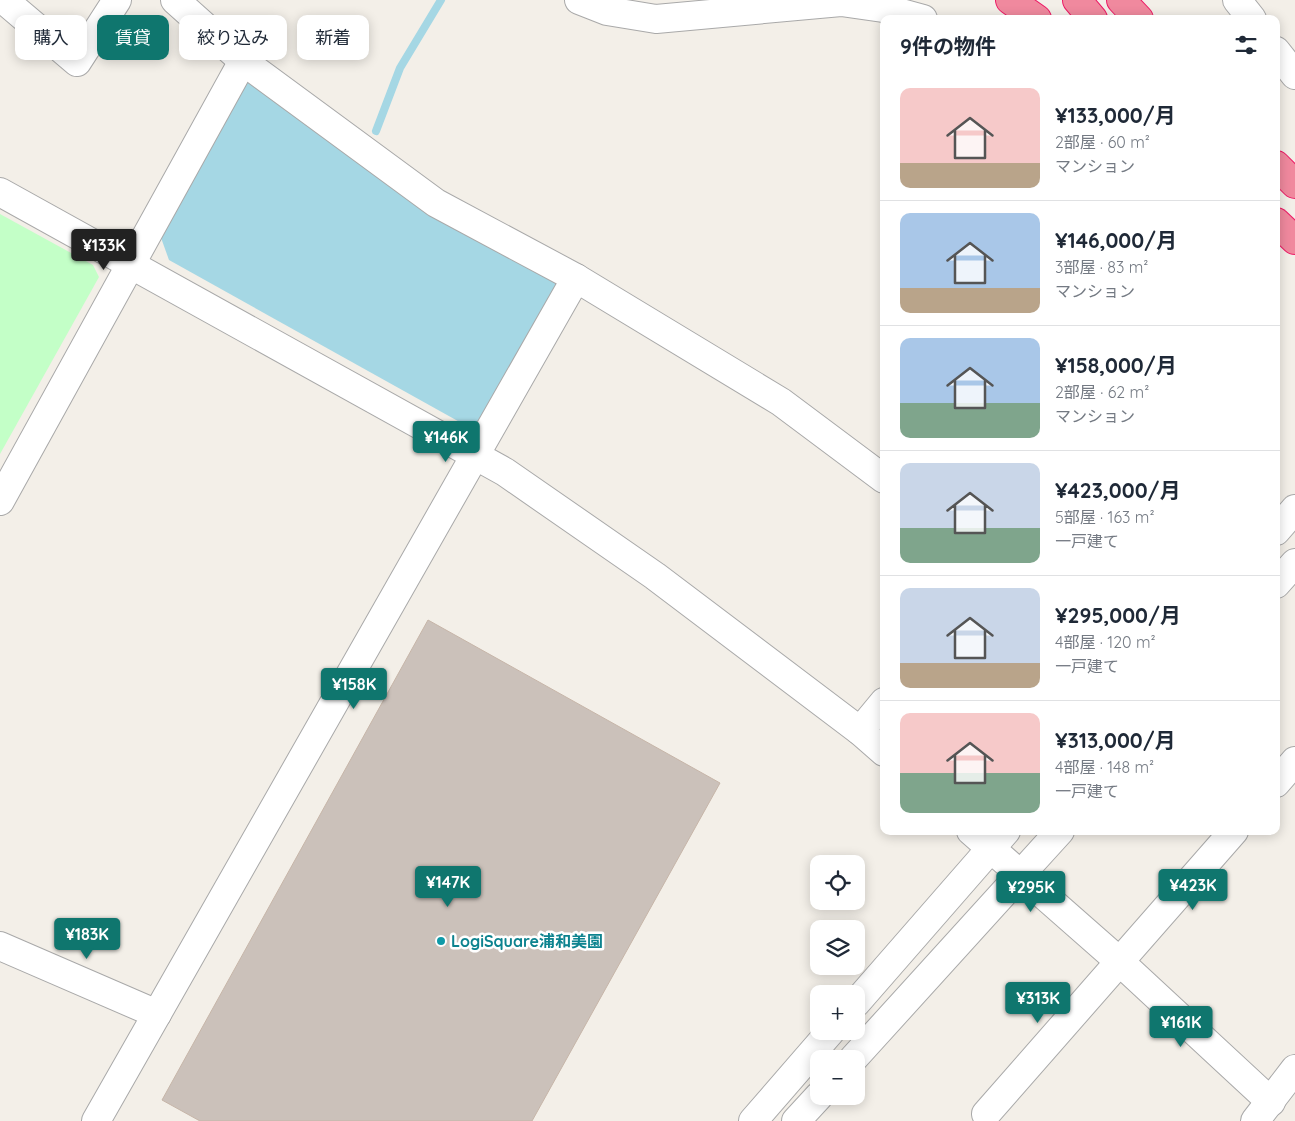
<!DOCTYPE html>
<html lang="ja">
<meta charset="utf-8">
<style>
:root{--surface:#fff;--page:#f6f6f7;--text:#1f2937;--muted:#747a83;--line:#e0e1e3;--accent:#0f766e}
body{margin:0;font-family:Quicksand,"Noto Sans JP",sans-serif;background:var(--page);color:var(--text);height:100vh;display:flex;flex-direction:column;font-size:19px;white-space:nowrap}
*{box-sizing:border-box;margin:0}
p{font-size:16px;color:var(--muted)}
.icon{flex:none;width:28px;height:28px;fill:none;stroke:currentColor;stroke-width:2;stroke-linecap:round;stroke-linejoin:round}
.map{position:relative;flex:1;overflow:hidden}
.details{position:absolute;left:880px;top:15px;width:400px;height:820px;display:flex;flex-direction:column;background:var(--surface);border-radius:10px;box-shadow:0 2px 12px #0003}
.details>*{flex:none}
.hud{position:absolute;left:15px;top:15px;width:475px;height:45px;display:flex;gap:10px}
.controls{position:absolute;left:810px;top:855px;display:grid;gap:10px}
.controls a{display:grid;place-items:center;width:55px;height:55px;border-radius:10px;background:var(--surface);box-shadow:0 2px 12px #0003;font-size:25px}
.price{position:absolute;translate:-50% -42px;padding:0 11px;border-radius:5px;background:var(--accent);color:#fff;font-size:16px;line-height:32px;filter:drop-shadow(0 1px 2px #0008)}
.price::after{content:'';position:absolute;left:50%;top:30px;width:15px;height:11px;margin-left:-8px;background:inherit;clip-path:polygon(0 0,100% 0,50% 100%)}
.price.active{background:#222;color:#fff}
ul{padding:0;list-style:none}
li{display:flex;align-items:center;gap:15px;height:125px;padding:0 20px}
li+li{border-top:1px solid var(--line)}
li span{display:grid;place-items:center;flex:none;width:140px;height:100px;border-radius:10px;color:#555}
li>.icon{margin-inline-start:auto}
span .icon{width:60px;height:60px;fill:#fffc;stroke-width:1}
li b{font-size:21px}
h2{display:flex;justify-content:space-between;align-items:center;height:60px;padding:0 20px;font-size:21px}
.chip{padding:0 18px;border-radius:10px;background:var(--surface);box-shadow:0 2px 12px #0003;font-size:18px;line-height:45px}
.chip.active{background:var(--accent);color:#fff}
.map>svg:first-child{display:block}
</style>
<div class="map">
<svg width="1295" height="1121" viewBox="0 0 1295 1121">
<rect width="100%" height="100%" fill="#f3efe8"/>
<!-- park -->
<polygon fill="#c3ffc7" points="0,214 93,265 99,277 0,454"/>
<!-- water -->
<polygon fill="#a5d7e4" points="258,79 555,276 559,287 479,421 465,425 169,260 160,235 245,82"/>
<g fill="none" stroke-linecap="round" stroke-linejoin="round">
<!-- stream -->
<polyline stroke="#a5d7e4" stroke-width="8" points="376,131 400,68 441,0"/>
</g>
<!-- building -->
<polygon fill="#cbc1ba" stroke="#c6b5a8" points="428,620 720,783 532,1121 200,1121 162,1100"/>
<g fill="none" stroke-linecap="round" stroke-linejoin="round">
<defs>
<g id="minor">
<polyline points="4,0 77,62 117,0"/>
<polyline points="175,0 243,61 436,203 576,278 781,402 884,479"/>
<polyline points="579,0 607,11 656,19 841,2 883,8 923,19"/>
<polyline points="1237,0 1252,19"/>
<polyline points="1276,51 1295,75"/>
<polyline points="0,192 505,472 655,576 860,731 884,752"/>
<polyline points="0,501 243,61"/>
<polyline points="1276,531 1295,509"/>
<polyline points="1276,584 1295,563"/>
<polyline points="860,731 884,702"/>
<polyline points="1276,783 1295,761"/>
<polyline points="971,831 1120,962 1271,1102"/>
<polyline points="0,946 157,1014"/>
<polyline points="856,1003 1006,831"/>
<polyline points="853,1059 1060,831"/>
<polyline points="986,1114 1234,831"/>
<polyline points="96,1121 576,278"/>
<polyline points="753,1121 831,1031"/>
<polyline points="796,1121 819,1096"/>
<polyline points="1255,1121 1295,1069"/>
</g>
<g id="highway">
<polyline points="1010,0 1037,19"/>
<polyline points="1077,0 1093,19"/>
<polyline points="1121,0 1139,19"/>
<polyline points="1276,165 1295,184"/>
<polyline points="1276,222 1295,240"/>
</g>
</defs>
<!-- minor casing -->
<use href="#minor" stroke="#a9a9a9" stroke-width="30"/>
<!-- highway casing -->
<use href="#highway" stroke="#ed1965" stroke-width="30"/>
<!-- minor -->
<use href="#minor" stroke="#fff" stroke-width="28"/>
<!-- highway -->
<use href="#highway" stroke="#f0899e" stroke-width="28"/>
</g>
<!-- markers -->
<circle fill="#0f9aa8" stroke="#fff" stroke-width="2" cx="441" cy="941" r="5"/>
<g text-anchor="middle" stroke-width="5" stroke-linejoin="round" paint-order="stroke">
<!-- culture labels -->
<g font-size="16" font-weight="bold" fill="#0d838f" stroke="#fff" text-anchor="start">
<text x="451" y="947">LogiSquare浦和美園</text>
</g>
</g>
</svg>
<div class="controls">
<a><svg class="icon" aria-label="locate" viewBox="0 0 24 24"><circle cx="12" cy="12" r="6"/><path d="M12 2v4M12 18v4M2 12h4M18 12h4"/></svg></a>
<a><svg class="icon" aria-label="layers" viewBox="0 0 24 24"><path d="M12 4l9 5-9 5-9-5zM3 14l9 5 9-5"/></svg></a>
<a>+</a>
<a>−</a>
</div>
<b class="price active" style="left:104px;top:271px">¥133K</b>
<b class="price" style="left:446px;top:463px">¥146K</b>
<b class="price" style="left:354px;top:710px">¥158K</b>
<b class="price" style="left:448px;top:908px">¥147K</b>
<b class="price" style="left:1193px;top:911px">¥423K</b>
<b class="price" style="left:1031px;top:913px">¥295K</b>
<b class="price" style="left:87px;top:960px">¥183K</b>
<b class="price" style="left:1038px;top:1024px">¥313K</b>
<b class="price" style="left:1181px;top:1048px">¥161K</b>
<div class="hud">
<a class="chip">購入</a>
<a class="chip active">賃貸</a>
<a class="chip">絞り込み</a>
<a class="chip">新着</a>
</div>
<section class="details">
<h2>9件の物件<svg class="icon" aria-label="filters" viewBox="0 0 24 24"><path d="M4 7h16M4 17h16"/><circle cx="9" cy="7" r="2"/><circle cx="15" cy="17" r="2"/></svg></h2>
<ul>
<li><span style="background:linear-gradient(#f6c9c9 75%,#b9a48a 0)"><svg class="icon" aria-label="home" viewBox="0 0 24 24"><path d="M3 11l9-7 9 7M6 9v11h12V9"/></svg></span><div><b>¥133,000/月</b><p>2部屋 · 60 m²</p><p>マンション</p></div></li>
<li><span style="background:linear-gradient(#a9c7e8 75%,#b9a48a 0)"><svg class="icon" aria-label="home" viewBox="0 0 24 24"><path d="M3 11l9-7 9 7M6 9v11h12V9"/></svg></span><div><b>¥146,000/月</b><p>3部屋 · 83 m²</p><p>マンション</p></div></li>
<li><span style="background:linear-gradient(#a9c7e8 65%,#7fa58c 0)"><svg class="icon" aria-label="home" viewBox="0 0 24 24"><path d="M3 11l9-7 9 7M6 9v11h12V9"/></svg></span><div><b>¥158,000/月</b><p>2部屋 · 62 m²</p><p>マンション</p></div></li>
<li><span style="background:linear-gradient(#c9d6e8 65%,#7fa58c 0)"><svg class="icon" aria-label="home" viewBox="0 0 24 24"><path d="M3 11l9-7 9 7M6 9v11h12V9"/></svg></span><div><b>¥423,000/月</b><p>5部屋 · 163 m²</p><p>一戸建て</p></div></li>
<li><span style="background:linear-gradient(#c9d6e8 75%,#b9a48a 0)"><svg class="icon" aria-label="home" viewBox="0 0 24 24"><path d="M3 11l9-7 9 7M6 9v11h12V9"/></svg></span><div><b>¥295,000/月</b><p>4部屋 · 120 m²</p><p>一戸建て</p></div></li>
<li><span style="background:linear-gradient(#f6c9c9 60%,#7fa58c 0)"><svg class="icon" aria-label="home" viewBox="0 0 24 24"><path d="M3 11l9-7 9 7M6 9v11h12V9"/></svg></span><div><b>¥313,000/月</b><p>4部屋 · 148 m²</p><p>一戸建て</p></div></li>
</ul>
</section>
</div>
